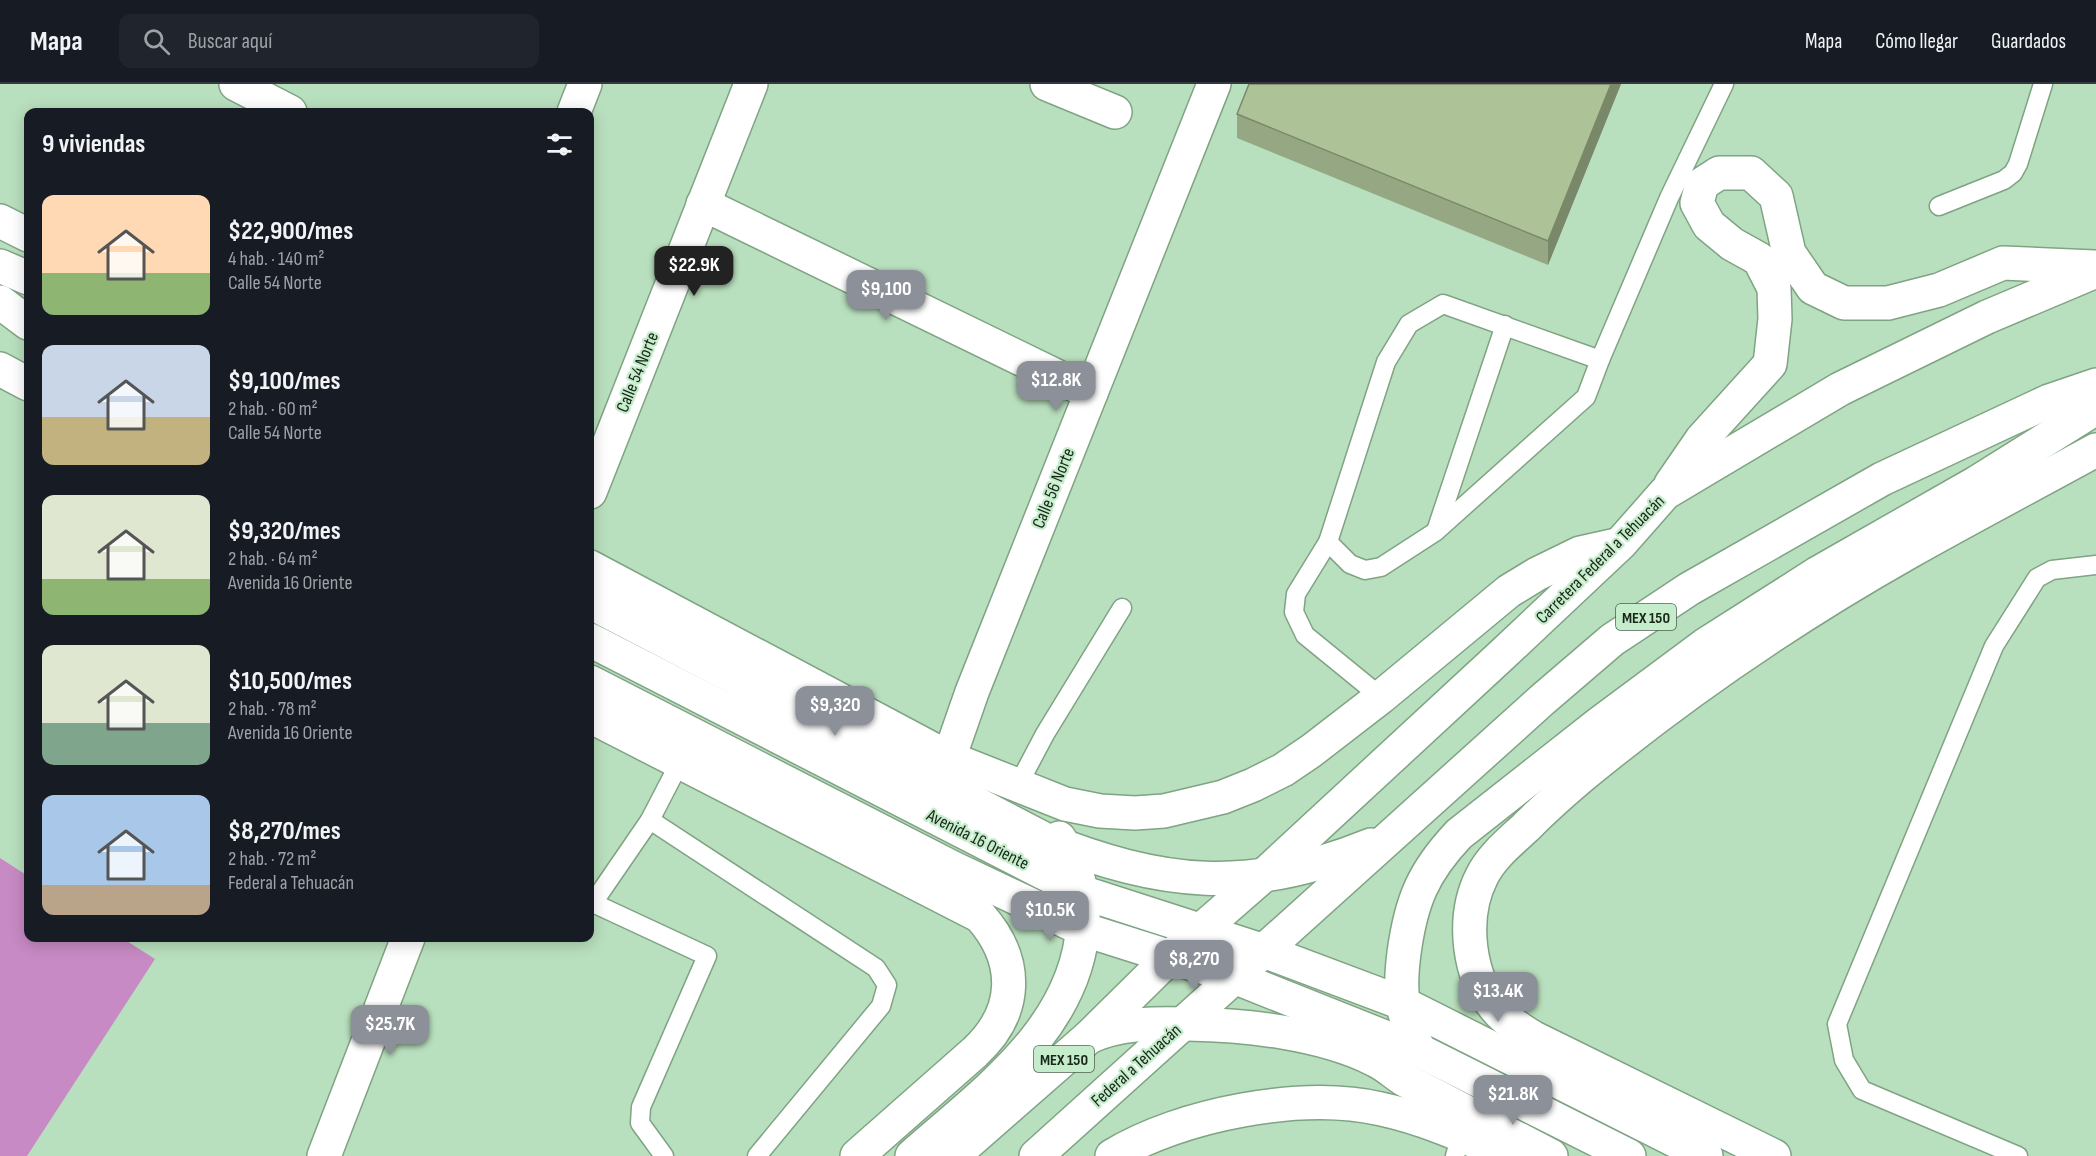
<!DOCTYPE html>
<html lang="es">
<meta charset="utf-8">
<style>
:root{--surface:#171b24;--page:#20242c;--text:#f1f3f6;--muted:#9ea1a6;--line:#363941;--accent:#8c9099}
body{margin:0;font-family:"Sofia Sans Condensed",sans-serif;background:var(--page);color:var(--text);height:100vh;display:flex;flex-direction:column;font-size:22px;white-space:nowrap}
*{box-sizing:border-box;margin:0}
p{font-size:20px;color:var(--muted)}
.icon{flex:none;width:33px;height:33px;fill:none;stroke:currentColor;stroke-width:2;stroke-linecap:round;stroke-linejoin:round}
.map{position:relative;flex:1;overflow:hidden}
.panel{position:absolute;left:24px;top:24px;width:570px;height:834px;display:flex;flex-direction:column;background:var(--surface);border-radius:12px;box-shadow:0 3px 15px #0003}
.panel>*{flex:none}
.price{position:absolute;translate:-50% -51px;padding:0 14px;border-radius:12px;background:var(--accent);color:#fff;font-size:20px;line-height:39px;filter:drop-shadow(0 2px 3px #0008)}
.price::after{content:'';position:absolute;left:50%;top:36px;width:18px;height:14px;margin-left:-9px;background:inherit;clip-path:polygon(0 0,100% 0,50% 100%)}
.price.selected{background:#222;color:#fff}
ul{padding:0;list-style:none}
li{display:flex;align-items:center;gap:18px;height:150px;padding:0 18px}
li span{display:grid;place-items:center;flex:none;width:168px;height:120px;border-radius:12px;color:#555}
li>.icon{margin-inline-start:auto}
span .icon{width:72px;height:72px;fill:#fffc;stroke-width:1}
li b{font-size:26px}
h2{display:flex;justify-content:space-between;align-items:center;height:72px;padding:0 18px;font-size:26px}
header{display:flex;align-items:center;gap:36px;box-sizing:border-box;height:84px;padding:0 30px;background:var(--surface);border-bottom:2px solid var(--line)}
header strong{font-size:28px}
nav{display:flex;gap:33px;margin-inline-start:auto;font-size:21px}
.search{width:420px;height:54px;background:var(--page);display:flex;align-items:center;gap:15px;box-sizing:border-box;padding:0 21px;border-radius:12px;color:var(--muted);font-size:22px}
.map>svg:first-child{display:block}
</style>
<header>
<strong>Mapa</strong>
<div class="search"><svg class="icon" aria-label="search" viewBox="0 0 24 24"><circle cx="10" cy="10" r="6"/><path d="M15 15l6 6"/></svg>Buscar aquí</div>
<nav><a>Mapa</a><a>Cómo llegar</a><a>Guardados</a></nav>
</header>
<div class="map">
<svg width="2096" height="1072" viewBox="0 0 2096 1072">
<rect width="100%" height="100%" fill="#b9e0be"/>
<!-- green -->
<polygon fill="#c78ac4" points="0,774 28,792 28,854 122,854 155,875 27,1072 0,1072"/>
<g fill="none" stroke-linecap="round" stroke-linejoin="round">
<defs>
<g id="service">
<polyline points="1939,122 2004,96 2013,89 2018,80 2043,0"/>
<polyline points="1436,447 1505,241"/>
<polyline points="1328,458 1350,480 1365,486 1381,483 1435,448 1586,313 1600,276 1669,114 1724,0"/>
<polyline points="1381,613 1305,551 1294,528 1296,510 1328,458 1386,278 1409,240 1443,220 1600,276"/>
<polyline points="1017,703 1045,650 1122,524"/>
<polyline points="650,736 876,884 887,901 881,922 757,1072"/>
<polyline points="664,1072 640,1039 641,1023 707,872 593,819 650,736 680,678"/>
<polyline points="1455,1072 1461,1050"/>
<polyline points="2018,1072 1862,1006 1844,976 1837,940 1994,562 2037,494 2052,486 2096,481"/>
</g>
<g id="minor">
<polyline points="236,0 290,28"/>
<polyline points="1047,0 1115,28"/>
<polyline points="574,28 585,0"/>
<polyline points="703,120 1091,309"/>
<polyline points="0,137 28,151"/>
<polyline points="590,408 751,0"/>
<polyline points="949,674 972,608 1214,0"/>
<polyline points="324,1072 408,854"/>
</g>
<g id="secondary">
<polyline points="0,218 28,239"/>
<polyline points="0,285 28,300"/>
<polyline points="590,556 1081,808 1264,867 1402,919 1706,1072"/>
<polyline points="590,598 953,784 1082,845 1234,893 1420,967 1629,1072"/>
</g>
<g id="primary">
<polyline points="0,182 28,194"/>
<polyline points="1671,400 1702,355 1770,280 1775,235 1774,204 1759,175 1732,160 1709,141 1697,119 1702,100 1719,89 1751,89 1776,112 1789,169 1813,204 1844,219 1888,219 1939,206 2003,179 2094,183"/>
<polyline points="590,483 949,674 1065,720 1100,727 1135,729 1164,727 1223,713 1253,701 1283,686 1311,667 1381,613 1509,507 1537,490 1580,469 1616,461"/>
<path d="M 590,518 L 1042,754 C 1163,802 1248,811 1371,761"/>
<path d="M 590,632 L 980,832 C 1019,876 1019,927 975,968 L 857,1072"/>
<path d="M 1089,953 C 1119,939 1155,939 1188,940 C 1246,941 1322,949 1375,976 C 1386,981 1395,990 1405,996 C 1454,1022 1503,1047 1551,1072"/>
<path d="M 1420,967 C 1401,933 1399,907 1404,869 C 1411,817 1423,788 1459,750 L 1600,639 L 1705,561 L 1818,489 L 1976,399 L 2096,324"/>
<path d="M 912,1072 C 983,1009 1077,944 1083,840 C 1084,810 1077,779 1059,754"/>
<polyline points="953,1072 1089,953 1170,873 1263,792 1503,570 1620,460 1665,409 1840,305 1987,233 2096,187"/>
<polyline points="1036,1072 1542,616 1612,556 1689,505 1882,395 2049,317 2096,301"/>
<path d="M 1112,1072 C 1181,1030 1302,1007 1381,1025 C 1423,1034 1462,1051 1501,1069"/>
<path d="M 1774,1072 L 1534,954 C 1522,947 1510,939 1500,929 C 1467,895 1461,833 1482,792 C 1492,772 1510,758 1526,743 C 1544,725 1563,708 1582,692 C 1684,608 1794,533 1909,468 C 1971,433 2034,400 2096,366"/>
</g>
</defs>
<!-- service casing -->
<use href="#service" stroke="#7fa383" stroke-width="21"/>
<!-- minor casing -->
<use href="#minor" stroke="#7fa383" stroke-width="36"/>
<!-- secondary casing -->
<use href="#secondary" stroke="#7fa383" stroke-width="36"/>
<!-- primary casing -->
<use href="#primary" stroke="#7fa383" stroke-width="36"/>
<!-- service -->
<use href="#service" stroke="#fff" stroke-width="18"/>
<!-- minor -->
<use href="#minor" stroke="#fff" stroke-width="33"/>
<!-- secondary -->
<use href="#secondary" stroke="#fff" stroke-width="33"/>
<!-- primary -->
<use href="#primary" stroke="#fff" stroke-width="33"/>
</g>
<!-- wall -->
<polygon fill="#96a783" points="1249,0 1621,0 1548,181 1237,54 1237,30"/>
<!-- shaded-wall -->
<polygon fill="#7a886a" points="1611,0 1621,0 1548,181 1548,157"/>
<!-- building -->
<polygon fill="#aec298" stroke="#7a886a" stroke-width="1.5" points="1249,0 1611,0 1548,157 1237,30"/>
<g text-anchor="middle" stroke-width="4.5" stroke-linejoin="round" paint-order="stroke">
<!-- shield labels -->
<g fill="#c6edcb" stroke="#4c624f" stroke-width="1.5">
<rect x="1616" y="520" width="60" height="26" rx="4.5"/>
<rect x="1034" y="962" width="60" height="26" rx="4.5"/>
</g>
<g font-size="16" font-weight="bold" fill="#18271a">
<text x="1646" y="539">MEX 150</text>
<text x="1064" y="981">MEX 150</text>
</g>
<!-- street labels -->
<g font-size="18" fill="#18271a" stroke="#c6edcb">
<text transform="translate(637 288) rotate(-68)" y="6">Calle 54 Norte</text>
<text transform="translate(1053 404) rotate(-68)" y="6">Calle 56 Norte</text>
<text transform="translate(1600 475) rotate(-45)" y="6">Carretera Federal a Tehuacán</text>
<text transform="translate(978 755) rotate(27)" y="6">Avenida 16 Oriente</text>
<text transform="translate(1136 981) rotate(-42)" y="6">Federal a Tehuacán</text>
</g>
</g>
</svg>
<b class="price selected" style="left:694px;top:213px">$22.9K</b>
<b class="price" style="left:886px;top:237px">$9,100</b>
<b class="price" style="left:1056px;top:328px">$12.8K</b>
<b class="price" style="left:835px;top:653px">$9,320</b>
<b class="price" style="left:1050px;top:858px">$10.5K</b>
<b class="price" style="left:1194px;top:907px">$8,270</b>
<b class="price" style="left:1498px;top:939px">$13.4K</b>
<b class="price" style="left:390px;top:972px">$25.7K</b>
<b class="price" style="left:1513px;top:1042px">$21.8K</b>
<section class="panel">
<h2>9 viviendas<svg class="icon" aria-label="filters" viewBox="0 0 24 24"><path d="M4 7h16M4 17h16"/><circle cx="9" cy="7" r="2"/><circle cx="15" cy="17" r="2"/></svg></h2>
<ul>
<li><span style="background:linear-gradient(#ffd9b3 65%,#8fb573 0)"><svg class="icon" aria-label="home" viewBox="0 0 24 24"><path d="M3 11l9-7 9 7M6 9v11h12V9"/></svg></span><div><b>$22,900/mes</b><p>4 hab. · 140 m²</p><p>Calle 54 Norte</p></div></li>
<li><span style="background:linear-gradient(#c9d6e8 60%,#c2b280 0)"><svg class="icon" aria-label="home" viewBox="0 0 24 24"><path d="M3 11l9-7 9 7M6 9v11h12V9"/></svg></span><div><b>$9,100/mes</b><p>2 hab. · 60 m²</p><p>Calle 54 Norte</p></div></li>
<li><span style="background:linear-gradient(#dfe7d0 70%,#8fb573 0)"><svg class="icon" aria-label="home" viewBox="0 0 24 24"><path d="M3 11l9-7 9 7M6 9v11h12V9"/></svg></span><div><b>$9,320/mes</b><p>2 hab. · 64 m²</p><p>Avenida 16 Oriente</p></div></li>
<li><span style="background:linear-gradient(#dfe7d0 65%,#7fa58c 0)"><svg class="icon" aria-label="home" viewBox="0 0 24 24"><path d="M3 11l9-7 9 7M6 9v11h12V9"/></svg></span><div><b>$10,500/mes</b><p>2 hab. · 78 m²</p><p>Avenida 16 Oriente</p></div></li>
<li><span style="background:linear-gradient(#a9c7e8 75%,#b9a48a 0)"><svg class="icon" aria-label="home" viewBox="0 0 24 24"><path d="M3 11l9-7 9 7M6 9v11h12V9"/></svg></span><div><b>$8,270/mes</b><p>2 hab. · 72 m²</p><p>Federal a Tehuacán</p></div></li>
</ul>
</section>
</div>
